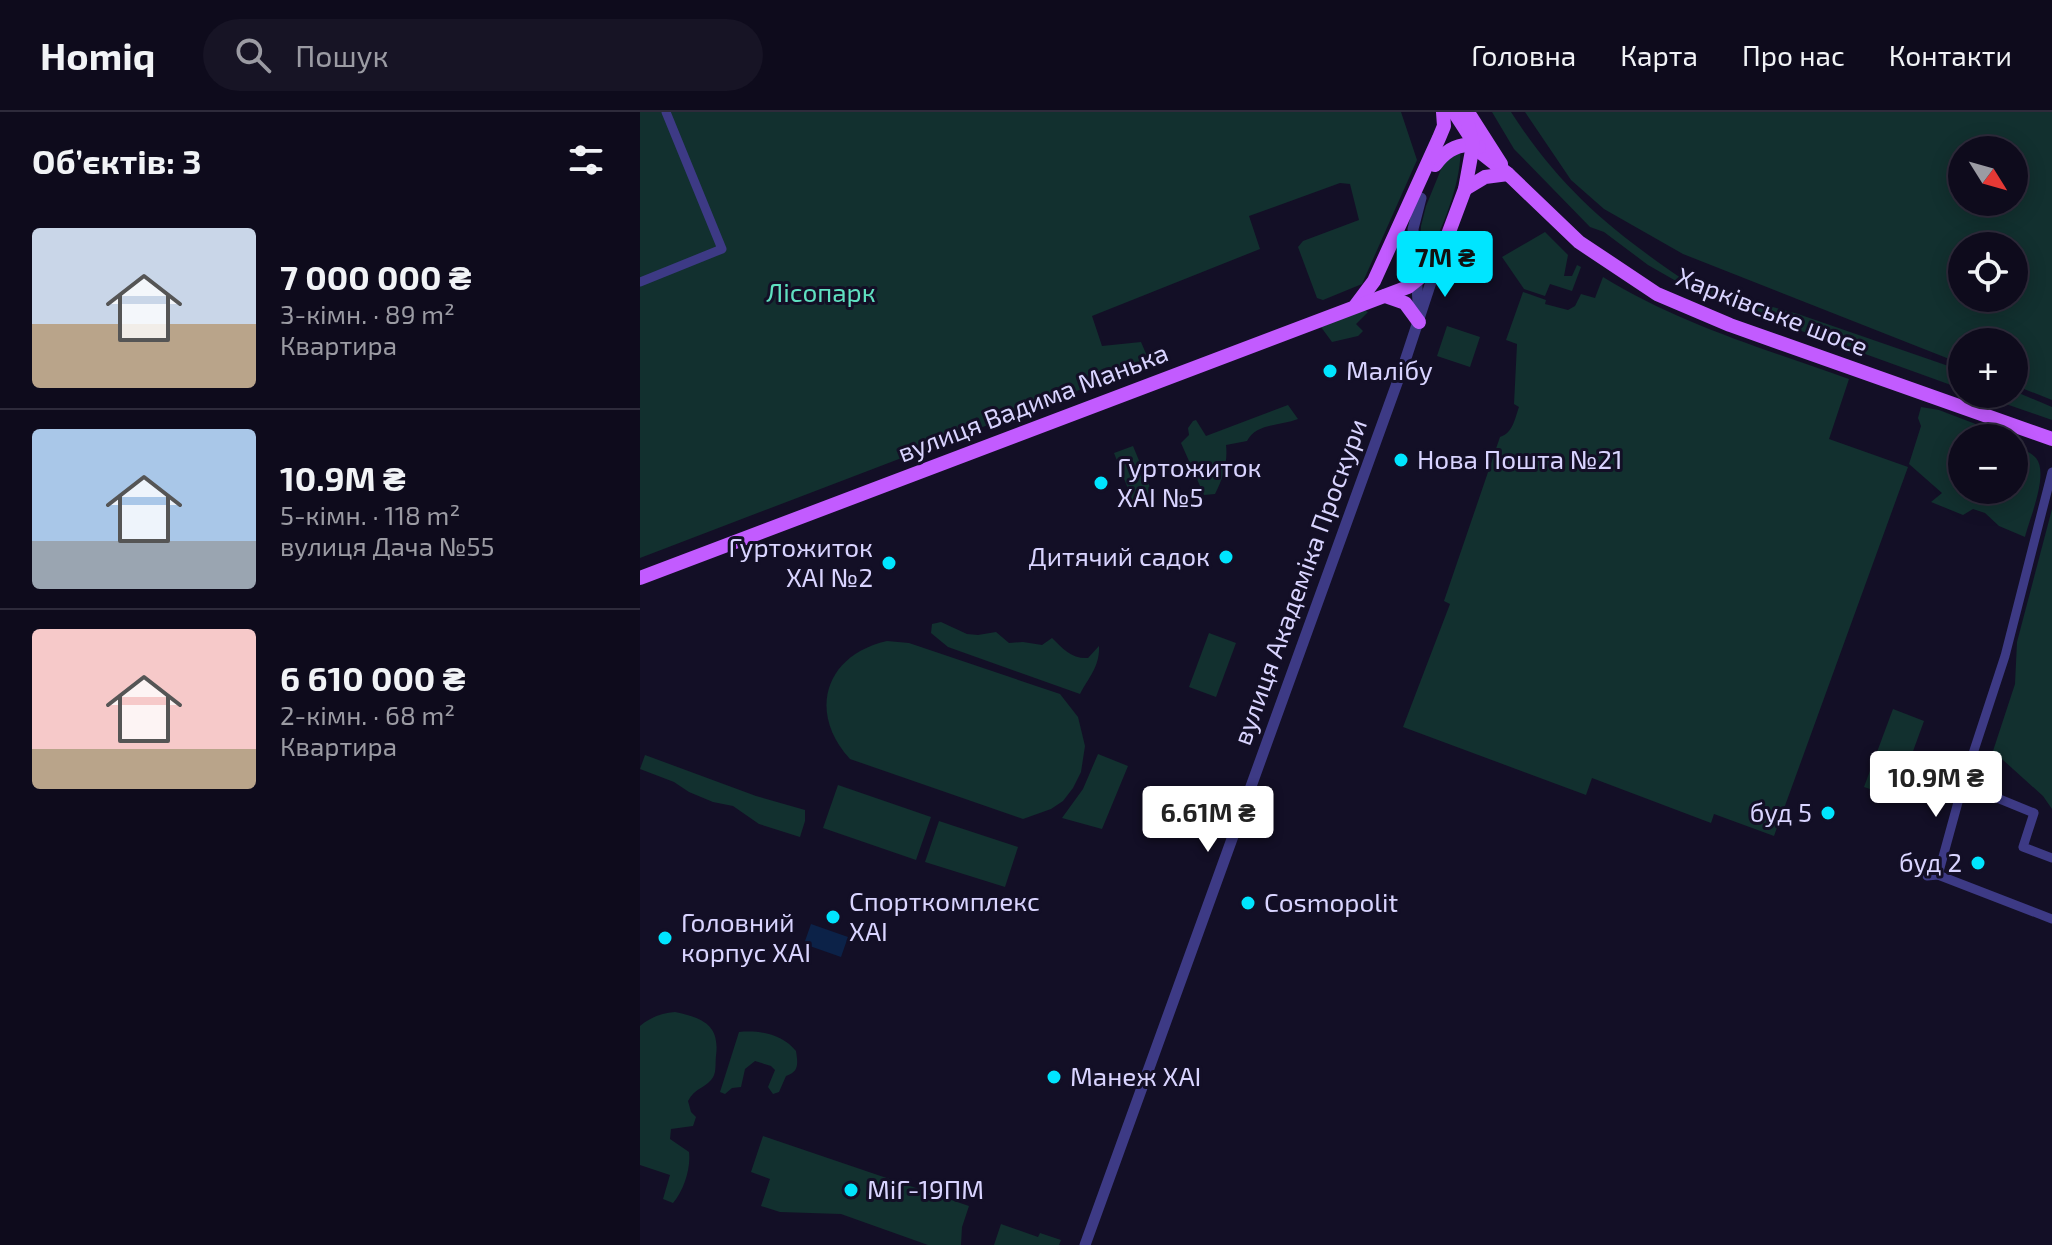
<!DOCTYPE html>
<html lang="uk">
<meta charset="utf-8">
<style>
:root{--surface:#0e0b1c;--page:#171425;--text:#f1f3f6;--muted:#9b9ba3;--line:#2e2b3b;--accent:#00e5ff}
body{margin:0;font-family:"Exo 2",sans-serif;background:var(--page);color:var(--text);height:100vh;display:flex;flex-direction:column;font-size:30px;white-space:nowrap}
*{box-sizing:border-box;margin:0}
p{font-size:26px;color:var(--muted)}
.icon{flex:none;width:44px;height:44px;fill:none;stroke:currentColor;stroke-width:2;stroke-linecap:round;stroke-linejoin:round}
.map{position:relative;flex:1;overflow:hidden}
.details{display:flex;flex-direction:column;background:var(--surface);width:640px}
.details>*{flex:none}
.needle{width:52px;rotate:127deg}
.tools{position:absolute;left:1308px;top:24px;display:grid;gap:16px}
.tools a{display:grid;place-items:center;width:80px;height:80px;border-radius:50%;background:var(--surface);box-shadow:0 4px 20px #0003,0 0 0 2px var(--line);font-size:40px}
.price{position:absolute;translate:-50% -68px;padding:0 18px;border-radius:8px;background:#fff;color:#222;font-size:26px;line-height:52px;filter:drop-shadow(0 2px 4px #0008)}
.price::after{content:'';position:absolute;left:50%;top:48px;width:24px;height:18px;margin-left:-12px;background:inherit;clip-path:polygon(0 0,100% 0,50% 100%)}
.price.current{background:var(--accent);color:#111}
ul{padding:0;list-style:none}
li{display:flex;align-items:center;gap:24px;height:200px;padding:0 32px}
li+li{border-top:2px solid var(--line)}
li span{display:grid;place-items:center;flex:none;width:224px;height:160px;border-radius:8px;color:#555}
li>.icon{margin-inline-start:auto}
span .icon{width:96px;height:96px;fill:#fffc;stroke-width:1}
li b{font-size:34px}
h2{display:flex;justify-content:space-between;align-items:center;height:96px;padding:0 32px;font-size:34px}
header{display:flex;align-items:center;gap:48px;box-sizing:border-box;height:112px;padding:0 40px;background:var(--surface);border-bottom:2px solid var(--line)}
header strong{font-size:38px}
nav{display:flex;gap:44px;margin-inline-start:auto;font-size:28px}
.search{width:560px;height:72px;background:var(--page);display:flex;align-items:center;gap:20px;box-sizing:border-box;padding:0 28px;border-radius:44px;color:var(--muted);font-size:30px}
main{display:flex;flex:1;min-height:0}
.map>svg:first-child{display:block}
</style>
<header>
<strong>Homiq</strong>
<div class="search"><svg class="icon" aria-label="search" viewBox="0 0 24 24"><circle cx="10" cy="10" r="6"/><path d="M15 15l6 6"/></svg>Пошук</div>
<nav><a>Головна</a><a>Карта</a><a>Про нас</a><a>Контакти</a></nav>
</header>
<main>
<section class="details">
<h2>Об’єктів: 3<svg class="icon" aria-label="filters" viewBox="0 0 24 24"><path d="M4 7h16M4 17h16"/><circle cx="9" cy="7" r="2"/><circle cx="15" cy="17" r="2"/></svg></h2>
<ul>
<li><span style="background:linear-gradient(#c9d6e8 60%,#b9a48a 0)"><svg class="icon" aria-label="home" viewBox="0 0 24 24"><path d="M3 11l9-7 9 7M6 9v11h12V9"/></svg></span><div><b>7 000 000 ₴</b><p>3-кімн. · 89 m²</p><p>Квартира</p></div></li>
<li><span style="background:linear-gradient(#a9c7e8 70%,#9aa5b1 0)"><svg class="icon" aria-label="home" viewBox="0 0 24 24"><path d="M3 11l9-7 9 7M6 9v11h12V9"/></svg></span><div><b>10.9M ₴</b><p>5-кімн. · 118 m²</p><p>вулиця Дача №55</p></div></li>
<li><span style="background:linear-gradient(#f6c9c9 75%,#b9a48a 0)"><svg class="icon" aria-label="home" viewBox="0 0 24 24"><path d="M3 11l9-7 9 7M6 9v11h12V9"/></svg></span><div><b>6 610 000 ₴</b><p>2-кімн. · 68 m²</p><p>Квартира</p></div></li>
</ul>
</section>
<div class="map">
<svg width="1412" height="1133" viewBox="0 0 1412 1133">
<rect width="100%" height="100%" fill="#130f26"/>
<!-- green -->
<g fill="#12302f" fill-rule="evenodd">
<polygon points="0,0 761,0 777,48 722,172 683,188 677,186 658,135 663,129 719,108 710,72 700,71 609,104 620,137 452,204 462,234 501,230 510,251 0,446"/>
<path d="M 852,0 L 871,0 C 920,76 970,118 1044,168 L 1043,173 L 1008,153 L 964,120 L 950,115 L 874,37 Z"/>
<path d="M 885,0 L 1412,0 L 1412,288 L 1374,273 L 1374,230 L 1322,230 L 1322,252 L 1043,142 L 964,97 L 931,68 ZM 1374,38 L 1374,90 L 1322,90 L 1322,38 ZM 1374,134 L 1374,186 L 1322,186 L 1322,134 Z"/>
<path d="M 820,38 C 823,65 799,133 779,152 L 781,114 L 786,94 L 804,50 Z"/>
<polygon points="905,120 928,143 924,164 932,164 937,153 941,155 932,179 910,172 905,184 884,177 862,145"/>
<path d="M 963,165 C 1039,212 1125,237 1209,267 L 1189,327 L 1268,355 L 1134,724 L 1074,702 L 1071,711 L 952,666 L 946,683 L 763,615 L 810,492 L 804,489 L 860,325 C 873,321 875,306 879,295 L 874,292 L 877,232 L 866,228 L 883,180 L 906,188 L 905,192 L 928,198 L 935,194 L 941,182 L 955,186 Z"/>
<polygon points="1058,174 1158,202 1320,258 1322,277 1054,180"/>
<polygon points="724,198 728,200 716,212 723,219 718,224 692,230 681,215"/>
<polygon points="807,214 840,225 830,255 797,244"/>
<polygon points="1374,279 1412,295 1412,308 1337,282 1374,282"/>
<path d="M 648,293 L 658,307 C 640,314 616,311 607,329 L 586,333 C 588,350 583,367 575,382 L 564,383 L 541,331 L 549,323 L 548,316 L 553,309 L 556,308 L 566,324 Z"/>
<path d="M 1281,295 L 1299,298 L 1346,316 L 1356,326 L 1322,326 L 1322,378 L 1374,378 L 1374,334 C 1381,337 1391,340 1396,346 C 1409,362 1390,405 1385,425 L 1359,414 L 1345,401 L 1333,397 L 1323,403 L 1291,390 L 1302,381 L 1269,352 L 1281,314 L 1278,306 Z"/>
<polygon points="493,334 514,385 494,392 474,341"/>
<polygon points="1412,397 1412,697 1403,684 1353,639 1375,572 1377,530"/>
<path d="M 301,510 L 327,522 L 338,523 L 356,520 L 369,531 L 383,530 L 402,533 L 412,526 C 423,537 432,547 448,546 L 459,534 C 460,554 449,565 440,582 L 308,535 L 291,521 L 292,512 Z"/>
<polygon points="569,521 596,531 576,585 549,575"/>
<path d="M 247,529 L 269,531 L 420,582 L 438,605 L 445,634 L 441,660 L 433,676 L 423,689 L 411,697 L 383,707 L 210,647 C 167,600 185,543 247,529 Z"/>
<polygon points="1253,597 1284,609 1256,686 1224,675"/>
<polygon points="458,642 488,654 462,717 422,706 443,677"/>
<polygon points="5,643 116,684 165,698 165,709 160,725 119,712 93,694 73,690 49,680 34,670 0,657"/>
<polygon points="198,673 291,705 276,748 183,716"/>
<polygon points="299,709 378,735 365,775 285,750"/>
<path d="M 35,900 C 63,906 80,913 76,944 C 75,952 77,962 71,968 C 63,977 55,976 48,989 L 51,1000 L 56,1005 L 53,1014 L 31,1017 L 30,1027 L 49,1040 C 51,1056 44,1078 33,1091 L 23,1087 L 30,1063 L 0,1053 L 0,914 C 11,905 21,901 35,900 Z"/>
<path d="M 99,920 C 120,918 142,922 156,939 C 158,952 159,960 146,964 L 139,980 L 133,982 L 128,975 L 135,958 L 131,954 L 115,949 L 105,957 L 101,975 L 92,976 L 85,982 L 80,980 Z"/>
<polygon points="123,1024 329,1094 322,1115 321,1133 288,1133 201,1102 140,1100 121,1094 130,1067 111,1060"/>
<polygon points="361,1112 398,1125 400,1121 421,1128 419,1133 354,1133"/>
</g>
<!-- water -->
<polygon fill="#0c2248" points="171,812 208,825 201,845 164,832"/>
<g fill="none" stroke-linecap="round" stroke-linejoin="round">
<!-- minor -->
<g stroke="#3d3a85" stroke-width="9">
<polyline points="0,170 82,137 26,0"/>
<polyline points="1323,672 1394,701 1383,735 1412,746"/>
<polyline points="1298,763 1412,807"/>
<polyline points="1287,764 1298,763 1323,672 1365,544 1412,360"/>
</g>
<!-- tertiary -->
<g stroke="#3d3a85" stroke-width="11">
<polyline points="779,204 773,117 781,86"/>
<polyline points="445,1133 765,249 797,152"/>
</g>
<!-- primary -->
<g stroke="#c25bff" stroke-width="14">
<polyline points="814,0 840,40 868,62 939,130 1017,182 1090,213 1412,327"/>
<polyline points="831,5 861,52"/>
<path d="M 795,53 C 806,38 820,29 839,35"/>
<polyline points="825,77 845,65 868,62"/>
<polyline points="745,184 765,191 779,210"/>
<polyline points="716,193 734,169 799,26 804,14 803,0"/>
<polyline points="0,466 768,175 797,152 825,77 833,33 825,0"/>
</g>
</g>
<!-- markers -->
<g fill="#00e5ff" stroke="#130f26" stroke-width="3">
<circle cx="690" cy="259" r="8"/>
<circle cx="761" cy="348" r="8"/>
<circle cx="461" cy="371" r="8"/>
<circle cx="586" cy="445" r="8"/>
<circle cx="249" cy="451" r="8"/>
<circle cx="1188" cy="701" r="8"/>
<circle cx="1338" cy="751" r="8"/>
<circle cx="608" cy="791" r="8"/>
<circle cx="193" cy="805" r="8"/>
<circle cx="25" cy="826" r="8"/>
<circle cx="414" cy="965" r="8"/>
<circle cx="211" cy="1078" r="8"/>
</g>
<g text-anchor="middle" stroke-width="6" stroke-linejoin="round" paint-order="stroke">
<!-- park labels -->
<g font-size="26" fill="#5fe0c0" stroke="#130f26">
<text x="181" y="190">Лісопарк</text>
</g>
<!-- street labels -->
<g font-size="26" fill="#d9d4ff" stroke="#130f26">
<text transform="translate(1132 200) rotate(21)" y="9">Харківське шосе</text>
<text transform="translate(393 291) rotate(-21)" y="9">вулиця Вадима Манька</text>
<text transform="translate(660 470) rotate(-70)" y="9">вулиця Академіка Проскури</text>
</g>
<!-- poi labels -->
<g font-size="26" fill="#d9d4ff" stroke="#130f26" text-anchor="start">
<text x="706" y="268">Малібу</text>
<text x="777" y="357">Нова Пошта №21</text>
<text x="477" y="365">Гуртожиток<tspan x="477" dy="30">ХАІ №5</tspan></text>
<text x="233" y="445" text-anchor="end">Гуртожиток<tspan x="233" dy="30">ХАІ №2</tspan></text>
<text x="570" y="454" text-anchor="end">Дитячий садок</text>
<text x="1172" y="710" text-anchor="end">буд 5</text>
<text x="1322" y="760" text-anchor="end">буд 2</text>
<text x="209" y="799">Спорткомплекс<tspan x="209" dy="30">ХАІ</tspan></text>
<text x="624" y="800">Cosmopolit</text>
<text x="41" y="820">Головний<tspan x="41" dy="30">корпус ХАІ</tspan></text>
<text x="430" y="974">Манеж ХАІ</text>
<text x="227" y="1087">МіГ-19ПМ</text>
</g>
</g>
</svg>
<div class="tools">
<a><svg class="needle" viewBox="-14 -14 28 28"><path d="M0-13l5 13h-10z" fill="#e53935"/><path d="M0 13l5-13h-10z" fill="#9b9ba3"/></svg></a>
<a><svg class="icon" aria-label="locate" viewBox="0 0 24 24"><circle cx="12" cy="12" r="6"/><path d="M12 2v4M12 18v4M2 12h4M18 12h4"/></svg></a>
<a>+</a>
<a>−</a>
</div>
<b class="price current" style="left:805px;top:187px">7M ₴</b>
<b class="price" style="left:1296px;top:707px">10.9M ₴</b>
<b class="price" style="left:568px;top:742px">6.61M ₴</b>
</div>
</main>
